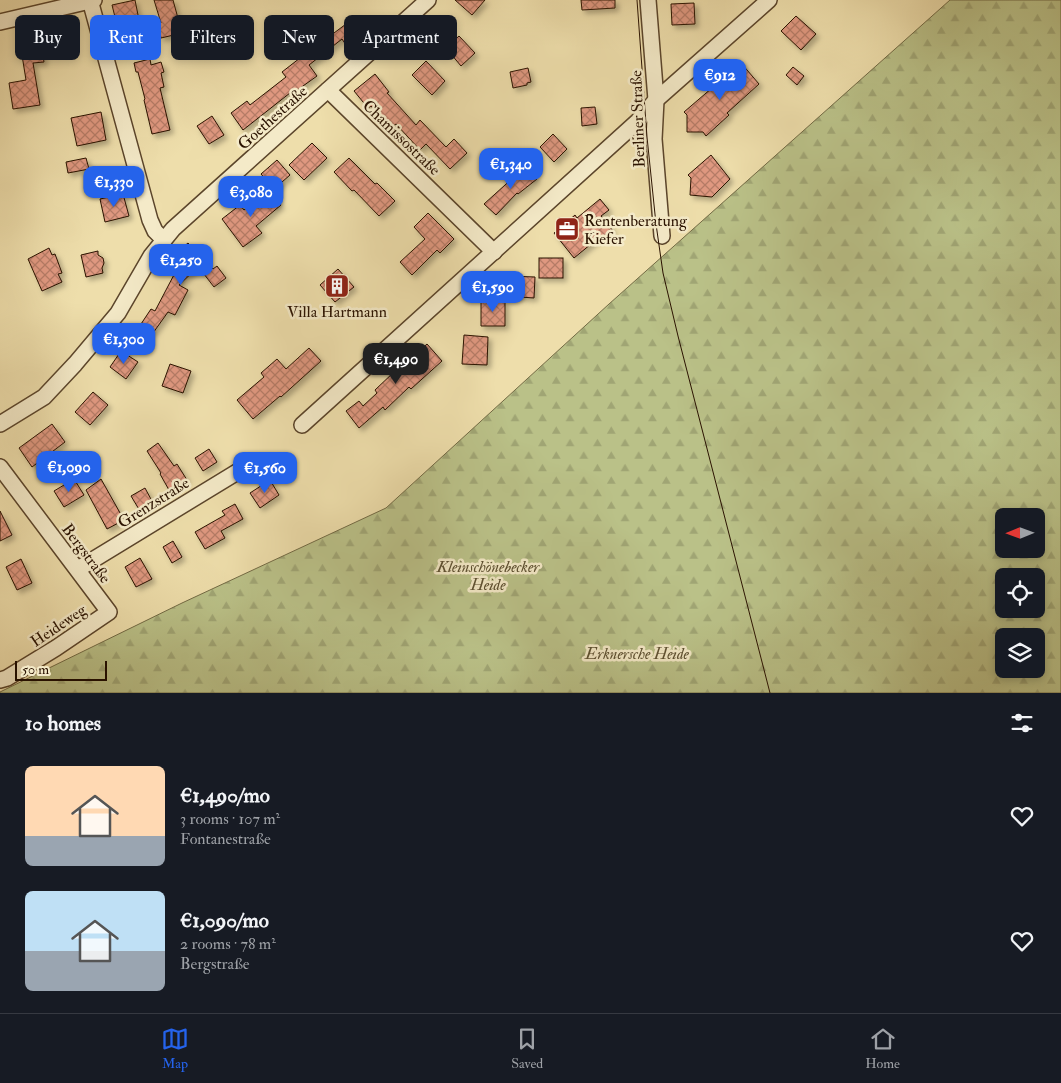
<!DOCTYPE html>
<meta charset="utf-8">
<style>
:root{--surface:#171b24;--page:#20242c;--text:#f1f3f6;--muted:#9ea1a6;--line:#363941;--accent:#2563eb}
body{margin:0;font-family:"IM FELL Double Pica",serif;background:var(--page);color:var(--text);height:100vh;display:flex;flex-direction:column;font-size:19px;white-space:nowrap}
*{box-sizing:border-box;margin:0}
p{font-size:16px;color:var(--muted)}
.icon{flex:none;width:28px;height:28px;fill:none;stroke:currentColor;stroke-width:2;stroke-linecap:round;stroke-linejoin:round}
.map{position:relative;height:693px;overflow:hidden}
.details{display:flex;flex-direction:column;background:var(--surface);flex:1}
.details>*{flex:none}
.guide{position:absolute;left:15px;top:15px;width:500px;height:45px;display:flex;gap:10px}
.needle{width:32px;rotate:269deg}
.buttons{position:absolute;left:995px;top:508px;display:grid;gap:10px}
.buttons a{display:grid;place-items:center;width:50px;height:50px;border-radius:8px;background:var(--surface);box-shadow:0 2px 8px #0003;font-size:25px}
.scale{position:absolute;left:15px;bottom:12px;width:92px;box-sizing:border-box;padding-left:5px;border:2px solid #2a1200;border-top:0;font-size:14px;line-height:18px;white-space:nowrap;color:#2a1200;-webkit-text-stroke:4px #f4eac8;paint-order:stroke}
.price{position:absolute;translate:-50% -42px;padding:0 11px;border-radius:10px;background:var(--accent);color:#fff;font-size:16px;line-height:32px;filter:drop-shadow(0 1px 2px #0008)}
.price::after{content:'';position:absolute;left:50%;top:30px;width:15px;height:11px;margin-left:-8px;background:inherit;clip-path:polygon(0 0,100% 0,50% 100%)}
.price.on{background:#222;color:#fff}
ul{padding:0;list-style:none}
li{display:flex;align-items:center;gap:15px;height:125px;padding:0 25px}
li span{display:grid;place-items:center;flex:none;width:140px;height:100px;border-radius:8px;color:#555}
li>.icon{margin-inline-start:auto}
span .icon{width:60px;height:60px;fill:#fffc;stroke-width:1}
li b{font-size:21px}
h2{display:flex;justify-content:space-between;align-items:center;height:60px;padding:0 25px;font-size:21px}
.chip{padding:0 18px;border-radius:8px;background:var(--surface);box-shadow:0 2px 8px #0003;font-size:18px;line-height:45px}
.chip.on{background:var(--accent);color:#fff}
.menu{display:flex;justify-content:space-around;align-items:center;height:70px;border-top:1px solid var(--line);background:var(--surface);font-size:14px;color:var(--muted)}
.menu a{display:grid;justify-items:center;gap:2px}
.menu .on{color:var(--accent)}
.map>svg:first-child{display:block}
</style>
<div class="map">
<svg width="1061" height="693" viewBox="0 0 1061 693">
<defs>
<pattern id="forest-firs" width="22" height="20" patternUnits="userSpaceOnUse" patternTransform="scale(1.25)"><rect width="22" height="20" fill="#bac188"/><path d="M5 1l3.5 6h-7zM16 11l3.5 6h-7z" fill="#a0a574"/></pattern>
<pattern id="building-cross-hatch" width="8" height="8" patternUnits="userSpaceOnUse" patternTransform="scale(1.25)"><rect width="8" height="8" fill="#df9880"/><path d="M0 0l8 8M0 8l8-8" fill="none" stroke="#b57b66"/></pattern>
<filter id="shadow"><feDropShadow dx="3.5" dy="3.5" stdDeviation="2.5" flood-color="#0004"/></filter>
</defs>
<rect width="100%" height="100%" fill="#eedeab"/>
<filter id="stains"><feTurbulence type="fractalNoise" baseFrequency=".004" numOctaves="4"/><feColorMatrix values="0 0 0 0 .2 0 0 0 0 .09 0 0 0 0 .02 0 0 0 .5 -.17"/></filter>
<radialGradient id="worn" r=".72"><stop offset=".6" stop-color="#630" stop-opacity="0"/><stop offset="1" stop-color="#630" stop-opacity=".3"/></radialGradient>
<!-- forest -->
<path fill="url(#forest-firs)" stroke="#726a44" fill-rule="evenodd" d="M 950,0 L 1061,0 L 1061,693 L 0,693 L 0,692 L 182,603 L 386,508 L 609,304 ZM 1004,516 L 1036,516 L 1036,549 L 1004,549 ZM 1004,576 L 1036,576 L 1036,609 L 1004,609 ZM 1004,636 L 1036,636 L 1036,669 L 1004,669 Z"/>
<!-- building -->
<g fill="url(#building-cross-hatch)" stroke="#2a1200" filter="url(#shadow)">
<polygon points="135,0 139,20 117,25 112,5"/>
<polygon points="154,0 173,0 182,33 161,38 158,23 161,23"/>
<polygon points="455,0 485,0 472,15"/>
<polygon points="581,0 615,0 615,8 582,10"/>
<polygon points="694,3 695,24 672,25 671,4"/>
<polygon points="796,16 816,34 801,50 781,31"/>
<polygon points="350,21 360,35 346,45 342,39 309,65 317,76 296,91 295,89 243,130 231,113 247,101 250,105 286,77 282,72 309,51 306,46 318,37 322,42"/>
<polygon points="459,36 475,53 461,66 446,48"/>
<polygon points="40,40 44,62 33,63 40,105 13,109 9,83 26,80 20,43"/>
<polygon points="150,59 151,65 161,62 164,72 161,73 164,87 160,88 170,130 152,134 144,100 145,99 138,72 136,72 134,63"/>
<polygon points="426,61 445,81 432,95 412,75"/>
<polygon points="741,63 759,84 727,113 729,115 706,136 703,132 687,132 687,115 684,112"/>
<polygon points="793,67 804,76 797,85 786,75"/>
<polygon points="528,68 531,82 527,83 527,85 513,88 510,72"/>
<polygon points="375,74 389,92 387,93 416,125 420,120 446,147 454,139 467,153 450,169 426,144 420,150 396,124 391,128 371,106 368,108 354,91"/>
<polygon points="595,107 597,124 582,126 581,108"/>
<polygon points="101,112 106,140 77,146 71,118"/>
<polygon points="212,116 224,135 209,144 197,126"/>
<polygon points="553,134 567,149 554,162 540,147"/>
<polygon points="312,143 327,158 304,180 289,165"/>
<polygon points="711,155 730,179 712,197 690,195 691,178 688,175"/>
<polygon points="86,158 89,169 68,173 66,162"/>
<polygon points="349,158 375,184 377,183 395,201 379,216 354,190 352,191 334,172"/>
<polygon points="277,160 290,175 274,189 261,174"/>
<polygon points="526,166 537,179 518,194 517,193 496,215 484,204"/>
<polygon points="269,190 281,205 256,226 262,233 243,247 222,219 240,205 244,210"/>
<polygon points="123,194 129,216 105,222 100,199"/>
<polygon points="600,199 609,210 601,216 613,231 605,238 602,235 574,258 554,233 575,215 577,218"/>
<polygon points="428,213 454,239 440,253 437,250 412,275 400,262 425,239 414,227"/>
<polygon points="188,243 213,269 217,266 226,278 214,287 200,269 197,268 179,285 188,290 175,315 168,312 153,333 141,324 151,309 155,311 177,269 171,262 179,255 181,257 186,252 182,248"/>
<polygon points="49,248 52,255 55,254 62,273 58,274 62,282 42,291 28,259"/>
<polygon points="98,251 98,255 103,258 104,263 102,268 103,273 86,277 81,255"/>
<rect x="539" y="258" width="24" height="20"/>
<polygon points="338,269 354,287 335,302 320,285"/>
<polygon points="507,276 535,277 534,298 506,296"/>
<polygon points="481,300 505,301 505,326 481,326"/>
<polygon points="464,335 488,337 487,365 462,364"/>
<polygon points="427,344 442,361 411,389 409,387 385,410 383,407 359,428 346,411 359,401 363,406 377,393 375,390 395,371 394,369 404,361 406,363"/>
<polygon points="309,348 321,361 281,397 280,396 253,419 237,400 264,377 261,373 277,359 286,369"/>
<polygon points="121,351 138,362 126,379 110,367"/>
<polygon points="170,364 191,371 183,393 162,386"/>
<polygon points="93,392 108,405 90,425 75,412"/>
<polygon points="52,424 65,442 32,467 19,448"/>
<polygon points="158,443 174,466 177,464 187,480 169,490 160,474 161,473 147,451"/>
<polygon points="209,449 217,462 203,471 195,458"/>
<polygon points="74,479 84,495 64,507 54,491"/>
<polygon points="101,479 124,520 107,529 86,490"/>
<polygon points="270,480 279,495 260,508 250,493"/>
<polygon points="145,488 153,503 140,511 131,496"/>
<polygon points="235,504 243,519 221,531 225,538 205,549 195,532 225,515 222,511"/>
<polygon points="0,511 12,535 0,541"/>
<polygon points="173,541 182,557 172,563 163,547"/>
<polygon points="140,558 152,579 136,587 125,567"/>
<polygon points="21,559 32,583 17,590 6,567"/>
</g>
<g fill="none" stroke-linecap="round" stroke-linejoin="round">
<defs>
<g id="minor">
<polyline points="90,0 150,220 155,231 164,240"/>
<polyline points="648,0 656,100 654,139 662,236"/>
<polyline points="0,22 94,0"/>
<polyline points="328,90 494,252"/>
<polyline points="0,424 44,397 75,364 118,313 151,256 173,229 428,0"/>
<polyline points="302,425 638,121 656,100 769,0"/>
<polyline points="0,467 109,612 56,648 7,678 0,680"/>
<polyline points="78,569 247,466"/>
</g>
</defs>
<!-- minor casing -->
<use href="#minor" stroke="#5b452b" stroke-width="18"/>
<!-- minor -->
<use href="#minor" stroke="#f4eac8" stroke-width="15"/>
<!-- tram -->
<polyline stroke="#2a1200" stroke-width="1" points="637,0 647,137 656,224 663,273 678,336 770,693"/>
</g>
<!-- icons -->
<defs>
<symbol id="office-square" viewBox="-11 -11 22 22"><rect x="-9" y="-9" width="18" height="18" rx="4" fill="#8f2418" stroke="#f4eac8"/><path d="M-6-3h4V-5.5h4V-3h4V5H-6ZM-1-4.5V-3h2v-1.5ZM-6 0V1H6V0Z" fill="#fff"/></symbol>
<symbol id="building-square" viewBox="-11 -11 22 22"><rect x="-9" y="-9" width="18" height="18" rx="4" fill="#8f2418" stroke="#f4eac8"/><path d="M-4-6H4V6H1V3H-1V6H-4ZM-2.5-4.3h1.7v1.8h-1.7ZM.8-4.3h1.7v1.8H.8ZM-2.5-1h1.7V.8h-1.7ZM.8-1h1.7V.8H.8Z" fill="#fff"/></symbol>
</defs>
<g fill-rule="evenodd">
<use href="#office-square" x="553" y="215" width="28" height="28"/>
<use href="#building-square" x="323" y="272" width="28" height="28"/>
</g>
<g text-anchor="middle" stroke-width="5" stroke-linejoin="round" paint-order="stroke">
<!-- street labels -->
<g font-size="16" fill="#2a1200" stroke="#f4eac8">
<text transform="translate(272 117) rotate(-42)" y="6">Goethestraße</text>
<text transform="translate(637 119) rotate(-92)" y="6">Berliner Straße</text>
<text transform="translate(402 137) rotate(44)" y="6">Chamissostraße</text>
<text transform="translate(153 502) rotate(-32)" y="6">Grenzstraße</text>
<text transform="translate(87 553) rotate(53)" y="6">Bergstraße</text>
<text transform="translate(58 625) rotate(-34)" y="6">Heideweg</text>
</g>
<!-- poi labels -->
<g font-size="16" fill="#2a1200" stroke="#f4eac8" text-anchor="start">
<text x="584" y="226">Rentenberatung<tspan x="584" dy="18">Kiefer</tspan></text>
<text x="337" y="317" text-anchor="middle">Villa Hartmann</text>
</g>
<!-- park labels -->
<g font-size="16" font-style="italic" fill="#5c4f30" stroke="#f4eac8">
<text x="488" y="572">Kleinschönebecker<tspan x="488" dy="18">Heide</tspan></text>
<text x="637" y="659">Erknersche Heide</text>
</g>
</g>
<rect width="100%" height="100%" filter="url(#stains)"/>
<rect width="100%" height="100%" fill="url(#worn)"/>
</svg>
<div class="buttons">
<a><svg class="needle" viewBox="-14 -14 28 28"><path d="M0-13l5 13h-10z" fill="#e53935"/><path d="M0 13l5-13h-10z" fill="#9ea1a6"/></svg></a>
<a><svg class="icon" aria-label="locate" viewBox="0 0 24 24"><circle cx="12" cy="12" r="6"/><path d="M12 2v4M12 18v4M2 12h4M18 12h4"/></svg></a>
<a><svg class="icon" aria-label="layers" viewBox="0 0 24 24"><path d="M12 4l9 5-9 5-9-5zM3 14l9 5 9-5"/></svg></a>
</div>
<div class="scale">50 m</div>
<b class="price" style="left:720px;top:101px">€912</b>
<b class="price" style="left:511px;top:190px">€1,340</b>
<b class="price" style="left:114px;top:208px">€1,330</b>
<b class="price" style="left:251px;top:218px">€3,080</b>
<b class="price" style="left:181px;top:286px">€1,250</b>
<b class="price" style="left:493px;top:313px">€1,590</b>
<b class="price" style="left:124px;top:365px">€1,300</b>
<b class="price on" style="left:396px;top:385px">€1,490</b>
<b class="price" style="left:69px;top:493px">€1,090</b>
<b class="price" style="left:265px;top:494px">€1,560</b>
<div class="guide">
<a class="chip">Buy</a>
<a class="chip on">Rent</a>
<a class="chip">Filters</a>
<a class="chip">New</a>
<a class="chip">Apartment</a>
</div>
</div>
<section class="details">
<h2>10 homes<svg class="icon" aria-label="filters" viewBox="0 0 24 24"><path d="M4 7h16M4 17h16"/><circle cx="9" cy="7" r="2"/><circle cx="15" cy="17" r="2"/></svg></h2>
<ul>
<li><span style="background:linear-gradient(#ffd9b3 70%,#9aa5b1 0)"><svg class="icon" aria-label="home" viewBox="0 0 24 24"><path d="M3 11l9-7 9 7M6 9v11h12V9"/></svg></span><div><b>€1,490/mo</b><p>3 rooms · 107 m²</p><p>Fontanestraße</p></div><svg class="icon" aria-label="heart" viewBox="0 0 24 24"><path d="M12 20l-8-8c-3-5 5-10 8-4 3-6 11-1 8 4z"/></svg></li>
<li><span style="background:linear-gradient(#bfe0f5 60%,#9aa5b1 0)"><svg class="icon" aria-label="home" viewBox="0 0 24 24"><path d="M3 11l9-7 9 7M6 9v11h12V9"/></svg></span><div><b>€1,090/mo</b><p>2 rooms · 78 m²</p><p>Bergstraße</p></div><svg class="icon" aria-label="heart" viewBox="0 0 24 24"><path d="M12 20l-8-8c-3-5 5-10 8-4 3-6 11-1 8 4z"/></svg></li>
</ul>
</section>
<nav class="menu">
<a class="on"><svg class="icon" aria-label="map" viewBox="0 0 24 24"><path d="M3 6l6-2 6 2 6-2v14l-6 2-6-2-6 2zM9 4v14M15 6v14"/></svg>Map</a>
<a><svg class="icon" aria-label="saved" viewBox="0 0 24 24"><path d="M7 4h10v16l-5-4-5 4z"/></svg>Saved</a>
<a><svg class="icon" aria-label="home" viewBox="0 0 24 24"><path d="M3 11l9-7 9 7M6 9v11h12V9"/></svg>Home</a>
</nav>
